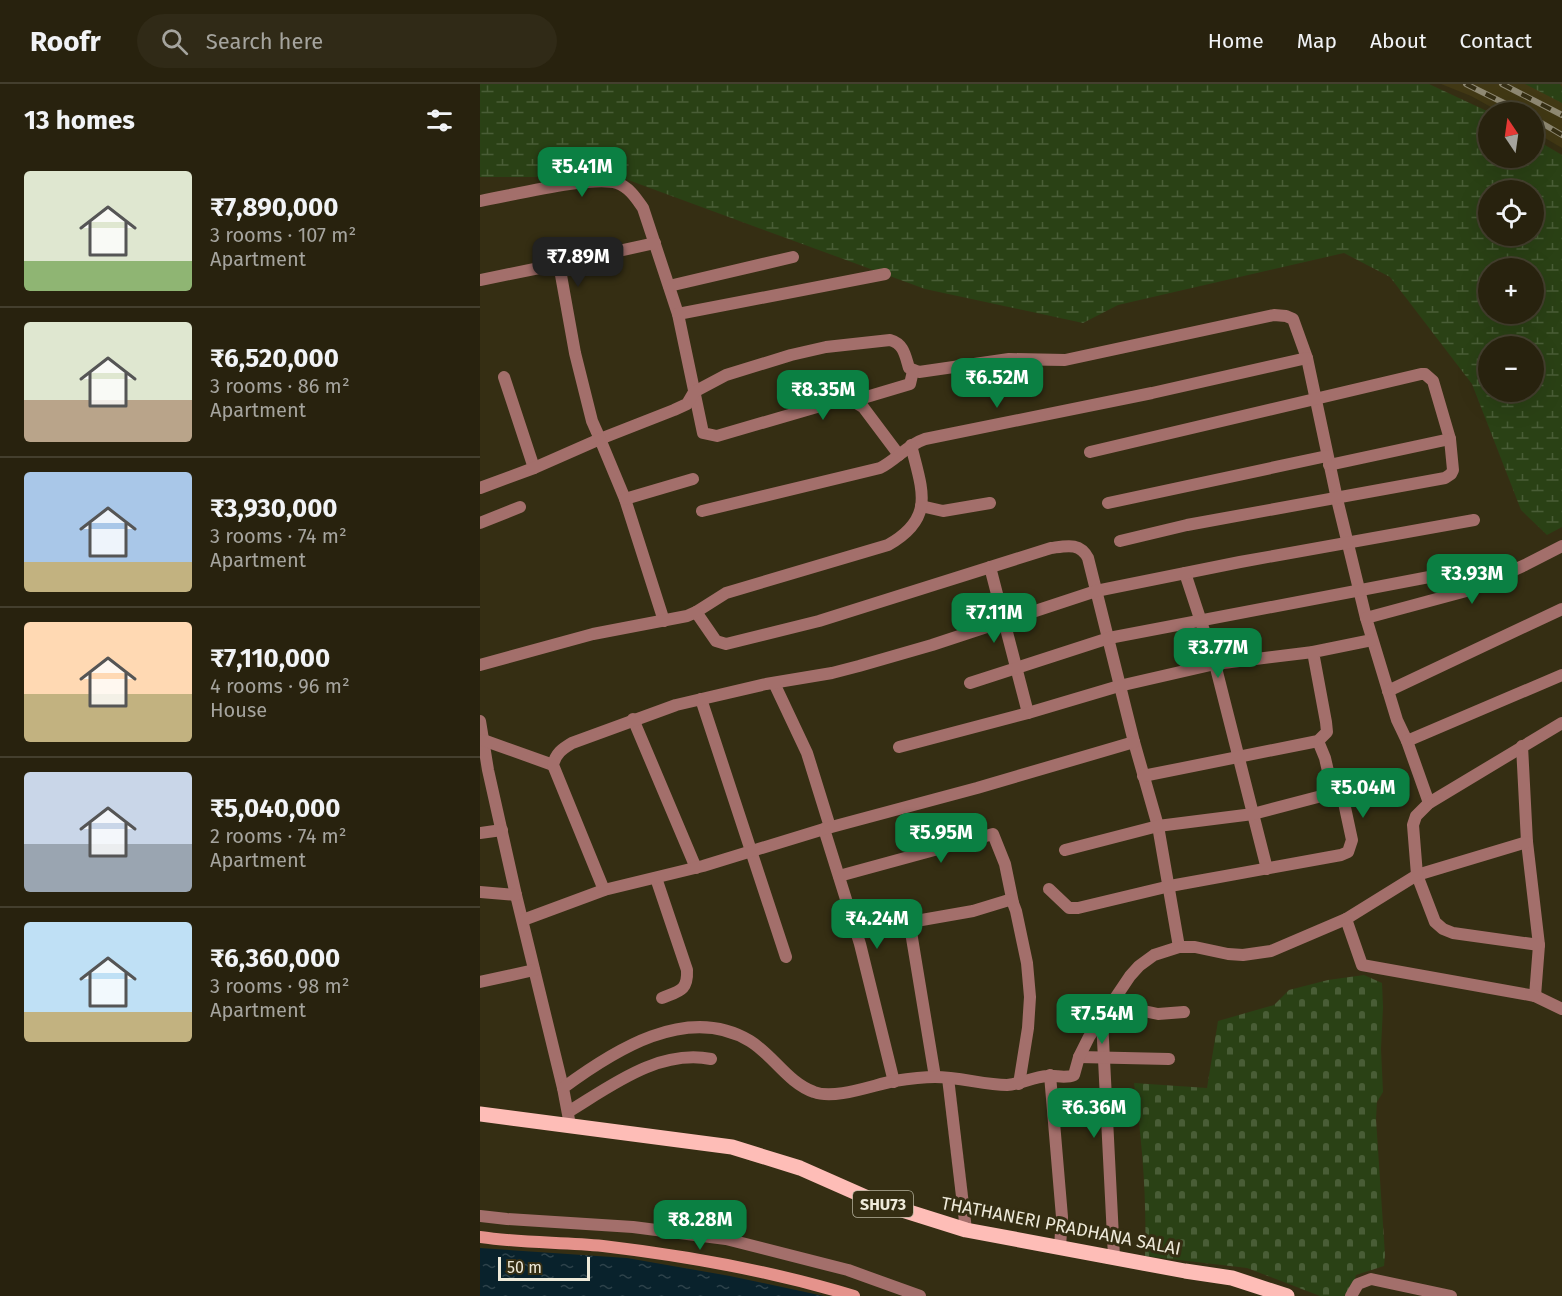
<!DOCTYPE html>
<meta charset="utf-8">
<style>
:root{--surface:#28220e;--page:#302a17;--text:#f1f3f6;--muted:#a5a49e;--line:#443f2e;--accent:#0b8043}
body{margin:0;font-family:"Fira Sans",sans-serif;background:var(--page);color:var(--text);height:100vh;display:flex;flex-direction:column;font-size:22px;white-space:nowrap}
*{box-sizing:border-box;margin:0}
p{font-size:20px;color:var(--muted)}
.icon{flex:none;width:33px;height:33px;fill:none;stroke:currentColor;stroke-width:2;stroke-linecap:round;stroke-linejoin:round}
.map{position:relative;flex:1;overflow:hidden}
.side{display:flex;flex-direction:column;background:var(--surface);width:480px}
.side>*{flex:none}
.needle{width:39px;rotate:347deg}
.buttons{position:absolute;left:998px;top:18px;display:grid;gap:12px}
.buttons a{display:grid;place-items:center;width:66px;height:66px;border-radius:50%;background:var(--surface);box-shadow:0 6px 24px #0002,0 0 0 2px var(--line);font-size:30px}
.scale{position:absolute;left:18px;bottom:15px;width:92px;box-sizing:border-box;padding-left:6px;border:3px solid #eeeada;border-top:0;font-size:16px;line-height:21px;white-space:nowrap;color:#eeeada;-webkit-text-stroke:4px #352e13;paint-order:stroke}
.price{position:absolute;translate:-50% -51px;padding:0 14px;border-radius:12px;background:var(--accent);color:#fff;font-size:20px;line-height:39px;filter:drop-shadow(0 2px 3px #0008)}
.price::after{content:'';position:absolute;left:50%;top:36px;width:18px;height:14px;margin-left:-9px;background:inherit;clip-path:polygon(0 0,100% 0,50% 100%)}
.price.selected{background:#222;color:#fff}
ul{padding:0;list-style:none}
li{display:flex;align-items:center;gap:18px;height:150px;padding:0 24px}
li+li{border-top:2px solid var(--line)}
li span{display:grid;place-items:center;flex:none;width:168px;height:120px;border-radius:6px;color:#555}
li>.icon{margin-inline-start:auto}
span .icon{width:72px;height:72px;fill:#fffc;stroke-width:1}
li b{font-size:26px}
h2{display:flex;justify-content:space-between;align-items:center;height:72px;padding:0 24px;font-size:26px}
header{display:flex;align-items:center;gap:36px;box-sizing:border-box;height:84px;padding:0 30px;background:var(--surface);border-bottom:2px solid var(--line)}
header strong{font-size:28px}
nav{display:flex;gap:33px;margin-inline-start:auto;font-size:21px}
.search{width:420px;height:54px;background:var(--page);display:flex;align-items:center;gap:15px;box-sizing:border-box;padding:0 21px;border-radius:33px;color:var(--muted);font-size:22px}
main{display:flex;flex:1;min-height:0}
.map>svg:first-child{display:block}
</style>
<header>
<strong>Roofr</strong>
<div class="search"><svg class="icon" aria-label="search" viewBox="0 0 24 24"><circle cx="10" cy="10" r="6"/><path d="M15 15l6 6"/></svg>Search here</div>
<nav><a>Home</a><a>Map</a><a>About</a><a>Contact</a></nav>
</header>
<main>
<section class="side">
<h2>13 homes<svg class="icon" aria-label="filters" viewBox="0 0 24 24"><path d="M4 7h16M4 17h16"/><circle cx="9" cy="7" r="2"/><circle cx="15" cy="17" r="2"/></svg></h2>
<ul>
<li><span style="background:linear-gradient(#dfe7d0 75%,#8fb573 0)"><svg class="icon" aria-label="home" viewBox="0 0 24 24"><path d="M3 11l9-7 9 7M6 9v11h12V9"/></svg></span><div><b>₹7,890,000</b><p>3 rooms · 107 m²</p><p>Apartment</p></div></li>
<li><span style="background:linear-gradient(#dfe7d0 65%,#b9a48a 0)"><svg class="icon" aria-label="home" viewBox="0 0 24 24"><path d="M3 11l9-7 9 7M6 9v11h12V9"/></svg></span><div><b>₹6,520,000</b><p>3 rooms · 86 m²</p><p>Apartment</p></div></li>
<li><span style="background:linear-gradient(#a9c7e8 75%,#c2b280 0)"><svg class="icon" aria-label="home" viewBox="0 0 24 24"><path d="M3 11l9-7 9 7M6 9v11h12V9"/></svg></span><div><b>₹3,930,000</b><p>3 rooms · 74 m²</p><p>Apartment</p></div></li>
<li><span style="background:linear-gradient(#ffd9b3 60%,#c2b280 0)"><svg class="icon" aria-label="home" viewBox="0 0 24 24"><path d="M3 11l9-7 9 7M6 9v11h12V9"/></svg></span><div><b>₹7,110,000</b><p>4 rooms · 96 m²</p><p>House</p></div></li>
<li><span style="background:linear-gradient(#c9d6e8 60%,#9aa5b1 0)"><svg class="icon" aria-label="home" viewBox="0 0 24 24"><path d="M3 11l9-7 9 7M6 9v11h12V9"/></svg></span><div><b>₹5,040,000</b><p>2 rooms · 74 m²</p><p>Apartment</p></div></li>
<li><span style="background:linear-gradient(#bfe0f5 75%,#c2b280 0)"><svg class="icon" aria-label="home" viewBox="0 0 24 24"><path d="M3 11l9-7 9 7M6 9v11h12V9"/></svg></span><div><b>₹6,360,000</b><p>3 rooms · 98 m²</p><p>Apartment</p></div></li>
</ul>
</section>
<div class="map">
<svg width="1082" height="1212" viewBox="0 0 1082 1212">
<defs>
<pattern id="wetland-marsh" width="20" height="14" patternUnits="userSpaceOnUse" patternTransform="scale(1.5)"><rect width="20" height="14" fill="#2a4115"/><path d="M1 5h8M5 5V1M11 12h8M15 12V8" fill="none" stroke="#495d36"/></pattern>
<pattern id="cemetery-stones" width="16" height="16" patternUnits="userSpaceOnUse" patternTransform="scale(1.5)"><rect width="16" height="16" fill="#2a4115"/><path d="M2 7V4a2 2 0 0 1 4 0v3zM10 15v-3a2 2 0 0 1 4 0v3z" fill="#495d36"/></pattern>
<pattern id="water-ripples" width="26" height="14" patternUnits="userSpaceOnUse" patternTransform="scale(1.5)"><rect width="26" height="14" fill="#09222c"/><path d="M2 4q2-2 4 0t4 0M15 11q2-2 4 0t4 0" fill="none" stroke="#2d424a"/></pattern>
</defs>
<rect width="100%" height="100%" fill="#352e13"/>
<!-- built -->
<polygon fill="#413814" points="961,0 1082,0 1082,64 1053,47 1053,28 1020,28 991,12"/>
<!-- wetland -->
<g fill="url(#wetland-marsh)" fill-rule="evenodd">
<path d="M 0,0 L 949,0 L 1009,28 L 1008,74 L 1053,74 L 1053,54 L 1082,71 L 1082,443 L 1067,451 L 1041,426 L 992,300 L 910,193 L 864,169 L 638,221 L 603,239 L 445,205 L 140,93 L 0,93 ZM 1008,106 L 1053,106 L 1053,152 L 1008,152 ZM 1008,184 L 1053,184 L 1053,230 L 1008,230 ZM 1008,262 L 1053,262 L 1053,308 L 1008,308 Z"/>
<polygon points="1045,0 1080,0 1082,3 1082,19"/>
</g>
<!-- cemetery -->
<path fill="url(#cemetery-stones)" d="M 884,891 L 902,899 L 903,923 L 901,965 L 903,1008 L 897,1018 L 896,1035 L 905,1171 L 904,1182 L 876,1191 L 870,1212 L 840,1212 L 767,1184 L 665,1172 C 667,1113 662,1057 654,999 L 727,1004 L 738,937 L 794,921 L 809,906 L 848,896 Z"/>
<!-- water -->
<polygon fill="url(#water-ripples)" points="0,1164 147,1174 250,1192 344,1212 0,1212"/>
<g fill="none" stroke-linecap="round" stroke-linejoin="round">
<!-- minor -->
<g stroke="#a36f6b" stroke-width="12">
<path d="M 0,117 C 30,112 112,91 137,99 C 149,103 156,114 163,124 L 198,230 L 223,349 L 237,352 L 354,318 L 373,317 L 383,323 L 419,371"/>
<polyline points="79,180 175,159"/>
<path d="M 0,196 L 79,180 L 95,269 L 112,337 L 120,355 L 194,326 L 207,320 L 214,308 L 246,291 L 311,271 L 346,263 L 410,256 C 424,260 425,271 429,284 L 439,288 L 529,275 L 585,276 L 794,231 L 806,232 L 813,235 L 827,274 L 857,415 L 886,534 L 917,636 L 927,657 L 949,719"/>
<polyline points="189,202 313,173"/>
<polyline points="198,230 405,190"/>
<polyline points="24,293 54,384"/>
<polyline points="373,317 430,300 433,287"/>
<polyline points="610,368 941,290 945,290 953,297 970,355 849,381"/>
<polyline points="0,404 54,384 120,355 145,415 184,537"/>
<polyline points="145,415 213,395"/>
<polyline points="628,419 847,372"/>
<polyline points="441,422 463,427 510,419"/>
<path d="M 222,427 L 400,384 C 416,376 427,361 445,355 L 672,309 L 827,274"/>
<polyline points="0,439 40,423"/>
<polyline points="640,457 707,441 965,394 971,390 973,386 970,355"/>
<polyline points="510,483 548,629"/>
<polyline points="705,489 735,580 787,785"/>
<path d="M 216,528 L 246,509 L 408,461 C 456,434 442,406 431,361"/>
<polyline points="886,534 990,506 1045,481 1082,462"/>
<path d="M 0,581 L 113,550 L 207,532 L 216,528 L 236,557 L 246,560 L 339,537 L 571,464 C 586,462 600,458 608,474 L 654,658 L 678,742 L 699,863"/>
<polyline points="294,599 327,669 350,743"/>
<polyline points="490,599 629,554 991,485"/>
<polyline points="908,607 1082,525"/>
<polyline points="221,615 306,873"/>
<polyline points="153,635 216,784"/>
<polyline points="0,637 8,686 36,811 83,1004"/>
<polyline points="3,656 73,681"/>
<polyline points="838,657 845,674 853,709"/>
<polyline points="927,657 1082,591"/>
<polyline points="1042,662 1047,758 1059,861"/>
<polyline points="419,663 548,629 639,602 735,580 833,568"/>
<polyline points="663,692 838,657 847,648 846,638 833,568 892,556"/>
<polyline points="344,745 380,860 414,998"/>
<polyline points="0,749 22,746"/>
<polyline points="1047,758 937,791 955,838 963,845 973,849 1059,861 1055,912"/>
<polyline points="359,792 513,750 525,780 533,819"/>
<path d="M 176,794 L 207,886 C 208,907 199,907 182,914"/>
<polyline points="569,805 589,824 598,824 690,802 861,771 868,768 872,756 863,714 853,709 773,730 678,742 585,766"/>
<path d="M 124,806 L 73,681 C 76,669 82,665 92,659 L 196,621 L 286,600 L 352,589 L 379,582 L 452,561 L 616,507 L 760,478 L 994,436"/>
<polyline points="0,808 36,811"/>
<polyline points="866,835 882,881 1055,912 1082,925"/>
<polyline points="43,836 124,806 223,782 344,745 497,704 654,658"/>
<polyline points="0,898 54,886"/>
<polyline points="631,920 678,930 704,928"/>
<polyline points="622,936 634,1173"/>
<polyline points="599,973 689,975"/>
<polyline points="570,991 582,1133 580,1163"/>
<polyline points="455,993 430,842 436,837 493,827 529,816 533,819 536,827 547,879 550,913 548,944 539,1000"/>
<polyline points="468,994 486,1146"/>
<path d="M 88,1028 C 131,1002 178,965 231,975"/>
<path d="M 90,1041 L 83,1004 C 133,967 207,919 270,957 C 293,971 308,999 334,1008 C 355,1016 393,1001 414,997 C 427,995 442,993 455,993 C 479,993 505,1001 527,1001 C 541,1000 553,993 567,992 C 576,991 585,995 594,991 L 599,973 L 609,953 L 650,892 L 659,882 L 674,871 L 699,863 L 715,863 L 748,870 L 763,871 L 791,867 L 866,835 L 937,791 L 933,741 L 936,732 L 949,719 L 1082,639"/>
<polyline points="871,1212 878,1200 891,1195 971,1212"/>
</g>
<!-- tertiary -->
<polyline stroke="#a36f6b" stroke-width="12" points="0,1132 27,1135 153,1143 246,1155 368,1186 440,1212"/>
<!-- secondary -->
<path stroke="#e5938c" stroke-width="12" d="M 0,1153 C 40,1159 82,1158 123,1162 C 208,1172 292,1187 374,1212"/>
<!-- primary -->
<polyline stroke="#febdb7" stroke-width="15" points="0,1030 252,1063 320,1084 397,1118 486,1146 705,1187 752,1194 807,1212"/>
<defs>
<g id="rail">
<polyline points="986,0 1042,28"/>
<polyline points="1022,0 1082,31"/>
<polyline points="1053,34 1082,51"/>
</g>
</defs>
<!-- rail casing -->
<use href="#rail" stroke="#8f8973" stroke-width="6"/>
<!-- rail -->
<use href="#rail" stroke="#352e13" stroke-width="4" stroke-dasharray="11" stroke-linecap="butt"/>
</g>
<g text-anchor="middle" stroke-width="6" stroke-linejoin="round" paint-order="stroke">
<!-- shield labels -->
<rect fill="#352e13" stroke="#b6b29e" stroke-width="1.5" x="373" y="1107" width="60" height="26" rx="4.5"/>
<g font-size="16" font-weight="bold" fill="#eeeada">
<text x="403" y="1126">SHU73</text>
</g>
<!-- street labels -->
<g font-size="18" fill="#eeeada" stroke="#352e13">
<text transform="translate(581 1142) rotate(11)" y="6">THATHANERI PRADHANA SALAI</text>
</g>
</g>
</svg>
<div class="buttons">
<a><svg class="needle" viewBox="-14 -14 28 28"><path d="M0-13l5 13h-10z" fill="#e53935"/><path d="M0 13l5-13h-10z" fill="#a5a49e"/></svg></a>
<a><svg class="icon" aria-label="locate" viewBox="0 0 24 24"><circle cx="12" cy="12" r="6"/><path d="M12 2v4M12 18v4M2 12h4M18 12h4"/></svg></a>
<a>+</a>
<a>−</a>
</div>
<div class="scale">50 m</div>
<b class="price" style="left:102px;top:114px">₹5.41M</b>
<b class="price selected" style="left:98px;top:204px">₹7.89M</b>
<b class="price" style="left:517px;top:325px">₹6.52M</b>
<b class="price" style="left:343px;top:337px">₹8.35M</b>
<b class="price" style="left:992px;top:521px">₹3.93M</b>
<b class="price" style="left:514px;top:560px">₹7.11M</b>
<b class="price" style="left:738px;top:595px">₹3.77M</b>
<b class="price" style="left:883px;top:735px">₹5.04M</b>
<b class="price" style="left:461px;top:780px">₹5.95M</b>
<b class="price" style="left:397px;top:866px">₹4.24M</b>
<b class="price" style="left:622px;top:961px">₹7.54M</b>
<b class="price" style="left:614px;top:1055px">₹6.36M</b>
<b class="price" style="left:220px;top:1167px">₹8.28M</b>
</div>
</main>
